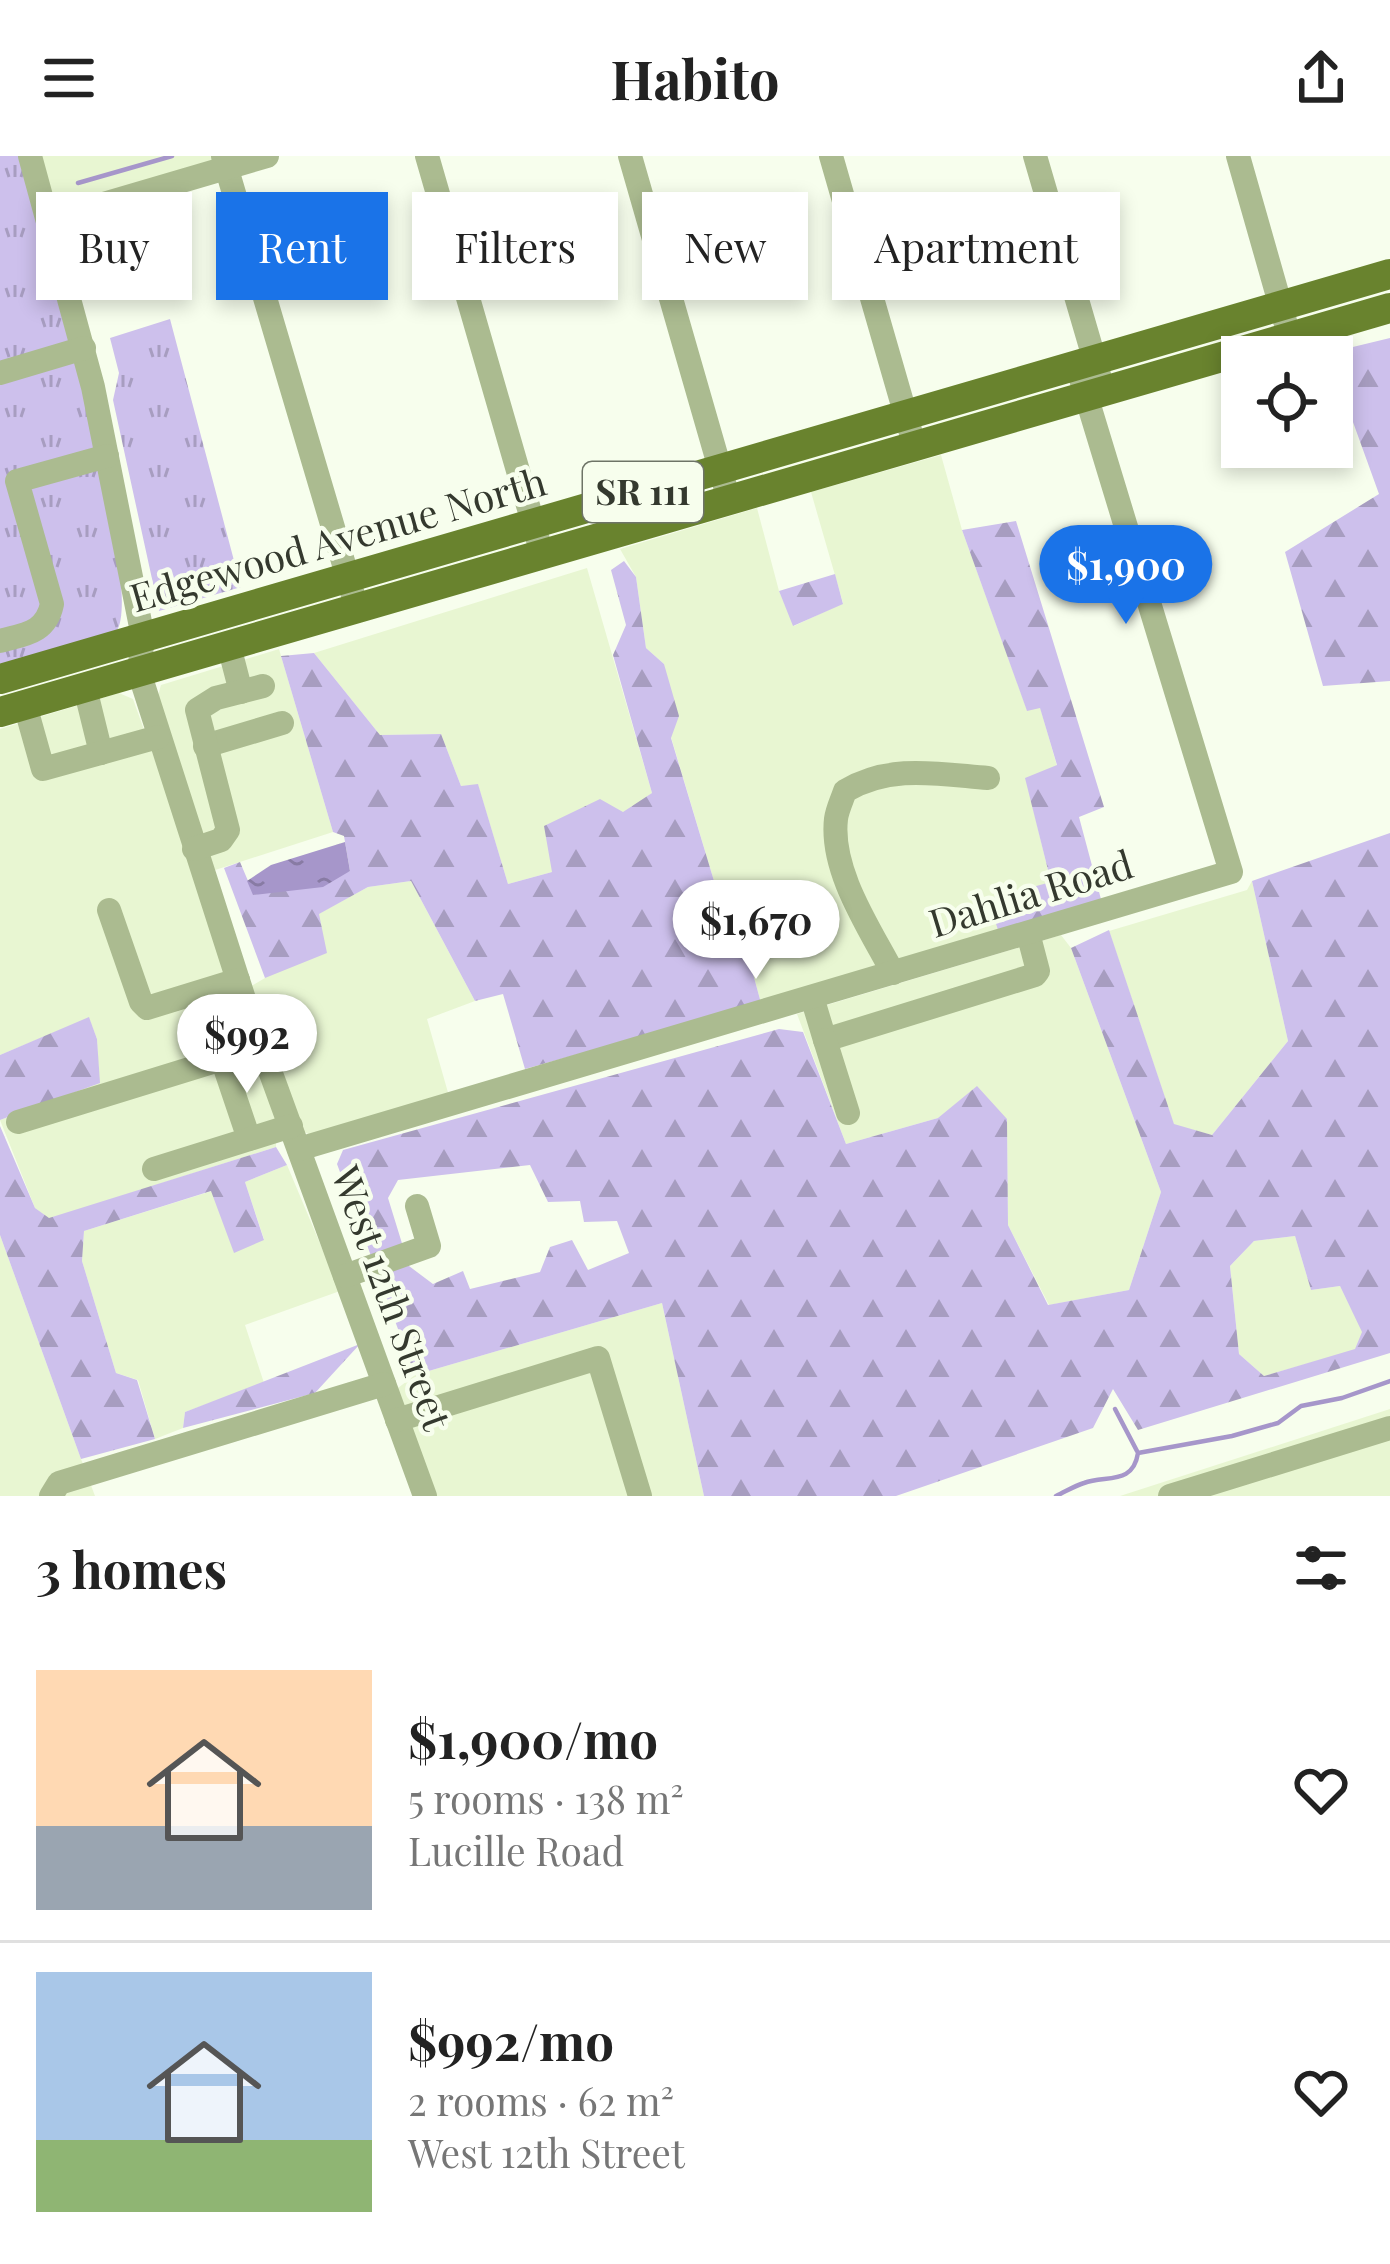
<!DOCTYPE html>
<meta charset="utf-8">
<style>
:root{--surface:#fff;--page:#f2f2f2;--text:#222;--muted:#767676;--line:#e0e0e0;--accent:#1a73e8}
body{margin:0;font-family:"Playfair Display",serif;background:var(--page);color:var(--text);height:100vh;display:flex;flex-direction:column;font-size:45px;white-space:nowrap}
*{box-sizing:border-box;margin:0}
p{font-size:39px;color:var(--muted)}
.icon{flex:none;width:66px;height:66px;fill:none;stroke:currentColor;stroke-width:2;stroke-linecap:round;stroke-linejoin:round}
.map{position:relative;height:1340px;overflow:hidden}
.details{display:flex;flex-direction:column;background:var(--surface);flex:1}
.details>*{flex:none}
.hud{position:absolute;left:36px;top:36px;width:1320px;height:108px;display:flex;gap:24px}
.tools{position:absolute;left:1221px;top:180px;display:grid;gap:24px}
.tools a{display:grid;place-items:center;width:132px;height:132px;border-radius:0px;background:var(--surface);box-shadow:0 6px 18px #0003;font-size:60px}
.price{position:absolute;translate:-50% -102px;padding:0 27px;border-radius:42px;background:#fff;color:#222;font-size:39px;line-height:78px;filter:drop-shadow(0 3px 6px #0008)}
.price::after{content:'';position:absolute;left:50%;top:72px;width:36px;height:27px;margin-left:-18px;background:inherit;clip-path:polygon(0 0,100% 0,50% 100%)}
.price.selected{background:var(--accent);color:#fff}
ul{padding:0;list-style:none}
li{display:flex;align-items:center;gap:36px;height:300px;padding:0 36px}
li+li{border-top:3px solid var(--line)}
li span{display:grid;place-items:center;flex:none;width:336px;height:240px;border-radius:0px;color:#555}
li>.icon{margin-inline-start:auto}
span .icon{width:144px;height:144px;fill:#fffc;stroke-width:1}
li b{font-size:51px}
h2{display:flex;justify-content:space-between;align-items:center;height:144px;padding:0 36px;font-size:51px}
.chip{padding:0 42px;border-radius:0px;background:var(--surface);box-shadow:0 6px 18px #0003;font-size:42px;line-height:108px}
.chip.selected{background:var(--accent);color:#fff}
header{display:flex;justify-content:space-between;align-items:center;height:156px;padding:0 36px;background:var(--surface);font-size:54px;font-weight:700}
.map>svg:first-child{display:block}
</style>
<header><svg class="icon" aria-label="menu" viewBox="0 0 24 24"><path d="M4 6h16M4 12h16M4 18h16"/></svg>Habito<svg class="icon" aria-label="share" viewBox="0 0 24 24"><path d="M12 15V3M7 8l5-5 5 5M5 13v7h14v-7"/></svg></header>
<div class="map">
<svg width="1390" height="1340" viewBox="0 0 1390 1340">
<defs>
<pattern id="grass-tufts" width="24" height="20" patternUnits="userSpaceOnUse" patternTransform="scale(3)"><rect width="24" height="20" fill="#cdc0ec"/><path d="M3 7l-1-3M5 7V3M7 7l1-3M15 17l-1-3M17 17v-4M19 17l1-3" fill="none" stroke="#a79dc0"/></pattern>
<pattern id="forest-firs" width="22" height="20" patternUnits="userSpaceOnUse" patternTransform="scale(3)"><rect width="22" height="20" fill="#cdc0ec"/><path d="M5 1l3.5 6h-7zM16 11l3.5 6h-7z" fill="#a79dc0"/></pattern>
<pattern id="water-ripples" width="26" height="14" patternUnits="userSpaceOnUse" patternTransform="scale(3)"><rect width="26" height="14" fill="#a696ca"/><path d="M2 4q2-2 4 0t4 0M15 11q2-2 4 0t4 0" fill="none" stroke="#887ba4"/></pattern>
</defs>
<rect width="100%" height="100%" fill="#f7feed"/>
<!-- built -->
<g fill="#e8f6d2">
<polygon points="38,0 240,0 53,54"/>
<polygon points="941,299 962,374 1027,554 1040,551 1057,610 1026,623 1051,727 999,777 761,847 738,763 717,735 671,581 664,508 646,492 636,421 620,393 757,352 779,435 794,470 843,447 811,336"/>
<polygon points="587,412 652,637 552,716 508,728 478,629 461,630 441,578 380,579 314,497"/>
<polygon points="279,493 333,676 209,716 157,543 161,529"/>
<polygon points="119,537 133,543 178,668 276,963 276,991 49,1063 35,1052 0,964 99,927 97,883 89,862 0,899 0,573"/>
<polygon points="411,725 475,845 427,863 449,940 311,979 299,974 248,832 265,822 318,758 368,731"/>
<polygon points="1252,725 1288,885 1212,979 1174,969 1109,775 1247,734"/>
<polygon points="1061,779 1071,792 1161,1036 1129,1134 1049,1149 1008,1069 1007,963 938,962 846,988 797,858"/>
<polygon points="287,1009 340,1135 245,1169 264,1227 185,1256 183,1272 155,1283 138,1224 116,1217 82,1105 84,1075 212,1035 234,1096 264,1083 245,1026"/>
<polygon points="0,1079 81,1303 95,1340 0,1340"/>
<polygon points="1295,1080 1311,1134 1340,1130 1363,1176 1355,1194 1264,1220 1239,1198 1230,1110 1254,1085"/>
<polygon points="662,1147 704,1340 432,1340 394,1235 415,1219"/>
<polygon points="1390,1253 1390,1340 1120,1340"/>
</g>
<!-- grass -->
<g fill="url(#grass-tufts)">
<path d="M 0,0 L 20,0 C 39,68 148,434 116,476 L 0,510 Z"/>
<polygon points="170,163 241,431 159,455 113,244 119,217 110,182"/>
</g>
<!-- forest -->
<g fill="url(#forest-firs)" fill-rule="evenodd">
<polygon points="1390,182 1390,525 1323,530 1285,396 1379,338 1328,197"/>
<polygon points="1016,365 1104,651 1079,661 1102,747 999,777 988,743 1051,726 1025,622 1057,609 1040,552 1027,555 962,374"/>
<polygon points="624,405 636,421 646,492 664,508 679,560 671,582 717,735 738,763 761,847 525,913 503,838 475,845 411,725 368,731 319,758 327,797 265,822 224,712 240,706 254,739 350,715 344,680 333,676 281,500 314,497 380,579 441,578 461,630 478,628 508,728 552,716 544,670 600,643 623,656 652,637 613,499 626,469 611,414"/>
<polygon points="835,418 843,448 793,470 779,435"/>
<path d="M 1390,677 L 1390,1197 L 1138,1274 L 1113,1233 L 1093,1272 L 896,1340 L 704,1340 L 662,1147 L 415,1219 L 337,1008 L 343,994 L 779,873 L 803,876 L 846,988 L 938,962 L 977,930 L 1007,963 L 1008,1069 L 1048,1149 L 1129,1134 L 1161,1036 L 1071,792 L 1109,774 L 1174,968 L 1212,979 L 1288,885 L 1252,725 ZM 530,1009 L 548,1046 L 580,1045 L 584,1066 L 617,1065 L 629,1097 L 588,1114 L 572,1084 L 550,1091 L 540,1116 L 470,1133 L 463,1115 L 433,1128 L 409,1110 L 388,1042 L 398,1024 ZM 1295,1080 L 1311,1134 L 1340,1130 L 1362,1176 L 1355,1193 L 1264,1220 L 1239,1198 L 1230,1110 L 1254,1085 Z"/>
<polygon points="89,861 97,883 100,927 0,964 0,899"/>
<polygon points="0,970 35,1052 49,1062 276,991 287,1009 245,1026 264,1084 234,1097 211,1035 84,1075 82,1105 116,1217 137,1224 155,1283 81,1303 0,1079"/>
<polygon points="360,1188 315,1237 183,1272 185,1256"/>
</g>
<!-- water -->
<polygon fill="url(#water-ripples)" points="345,686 350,715 323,731 253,739 247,725 271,709"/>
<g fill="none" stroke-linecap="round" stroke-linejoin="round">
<!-- stream -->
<g stroke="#a696ca" stroke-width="4.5">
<polyline points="78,27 172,0"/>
<polyline points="1115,1253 1137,1295"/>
<path d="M 1056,1340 C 1065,1336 1074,1330 1084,1327 C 1107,1319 1133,1329 1138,1297 L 1232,1280 L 1278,1267 L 1301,1250 L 1342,1242 L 1390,1225"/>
</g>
<!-- minor -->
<g stroke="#abbb90" stroke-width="24">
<polyline points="30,0 93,231 143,481 139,516 246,849 425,1340"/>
<polyline points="223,0 353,439"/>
<polyline points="427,0 538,384"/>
<polyline points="630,0 729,344"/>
<polyline points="831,0 910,274"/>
<polyline points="1035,0 1104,236"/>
<polyline points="1238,0 1285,165"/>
<polyline points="49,64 267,0"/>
<polyline points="0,217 84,192"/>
<path d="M 0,485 C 25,478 46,477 52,448 L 17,325 L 107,300"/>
<polyline points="229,490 241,536"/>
<polyline points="85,532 101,597"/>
<polyline points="25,549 43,613 158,581"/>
<polyline points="205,590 282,567"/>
<polyline points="194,693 221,684 228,674 197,554 216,542 263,530"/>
<polyline points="109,754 141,846 147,852 238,824"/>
<path d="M 893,817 C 870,773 830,715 836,663 C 837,654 842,644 845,635 C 890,608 938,618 988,622"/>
<polyline points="812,841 825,884 1035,819 1038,815 1028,777"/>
<polyline points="825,884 848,957"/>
<polyline points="222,903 249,983"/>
<polyline points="18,966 222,903 260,887"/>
<polyline points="299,993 1231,716 1081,223"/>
<polyline points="154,1013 291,970"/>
<polyline points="345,1120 429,1090 417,1050"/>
<polyline points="397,1264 598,1202 640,1340"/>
<polyline points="51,1340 59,1327 384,1228"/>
<polyline points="1170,1340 1390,1272"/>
</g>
<!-- major -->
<g stroke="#69832e" stroke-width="30">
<polyline points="0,523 1390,118"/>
<polyline points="0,556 1390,152"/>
</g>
</g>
<g text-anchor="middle" stroke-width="9" stroke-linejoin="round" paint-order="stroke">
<!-- shield labels -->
<rect fill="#f7feed" stroke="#6e7467" stroke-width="3" x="583" y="306" width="120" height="60" rx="9"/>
<g font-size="36" font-weight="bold" fill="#34392e">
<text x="643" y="349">SR 111</text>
</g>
<!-- street labels -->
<g font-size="39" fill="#34392e" stroke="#f7feed">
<text transform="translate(338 384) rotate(-16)" y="14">Edgewood Avenue North</text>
<text transform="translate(1031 738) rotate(-17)" y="14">Dahlia Road</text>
<text transform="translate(391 1142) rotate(70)" y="14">West 12th Street</text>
</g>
</g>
</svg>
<div class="tools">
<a><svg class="icon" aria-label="locate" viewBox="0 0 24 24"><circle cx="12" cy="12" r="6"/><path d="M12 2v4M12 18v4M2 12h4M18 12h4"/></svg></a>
</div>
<b class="price selected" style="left:1126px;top:471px">$1,900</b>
<b class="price" style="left:756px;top:826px">$1,670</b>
<b class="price" style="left:247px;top:940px">$992</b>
<div class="hud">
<a class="chip">Buy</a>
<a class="chip selected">Rent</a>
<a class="chip">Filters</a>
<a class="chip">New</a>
<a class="chip">Apartment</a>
</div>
</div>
<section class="details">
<h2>3 homes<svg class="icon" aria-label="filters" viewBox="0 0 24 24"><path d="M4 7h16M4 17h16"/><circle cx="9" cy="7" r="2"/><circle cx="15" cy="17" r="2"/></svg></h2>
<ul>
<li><span style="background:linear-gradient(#ffd9b3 65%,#9aa5b1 0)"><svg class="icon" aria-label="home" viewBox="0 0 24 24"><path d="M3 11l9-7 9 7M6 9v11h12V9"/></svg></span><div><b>$1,900/mo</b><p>5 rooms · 138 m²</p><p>Lucille Road</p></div><svg class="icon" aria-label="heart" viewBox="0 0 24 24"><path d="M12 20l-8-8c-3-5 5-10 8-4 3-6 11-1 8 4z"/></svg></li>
<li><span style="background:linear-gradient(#a9c7e8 70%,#8fb573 0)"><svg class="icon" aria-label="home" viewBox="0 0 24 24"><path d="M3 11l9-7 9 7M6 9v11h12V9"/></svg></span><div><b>$992/mo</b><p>2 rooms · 62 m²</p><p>West 12th Street</p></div><svg class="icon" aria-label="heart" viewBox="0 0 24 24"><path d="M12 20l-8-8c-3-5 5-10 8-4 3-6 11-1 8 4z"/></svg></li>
</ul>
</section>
